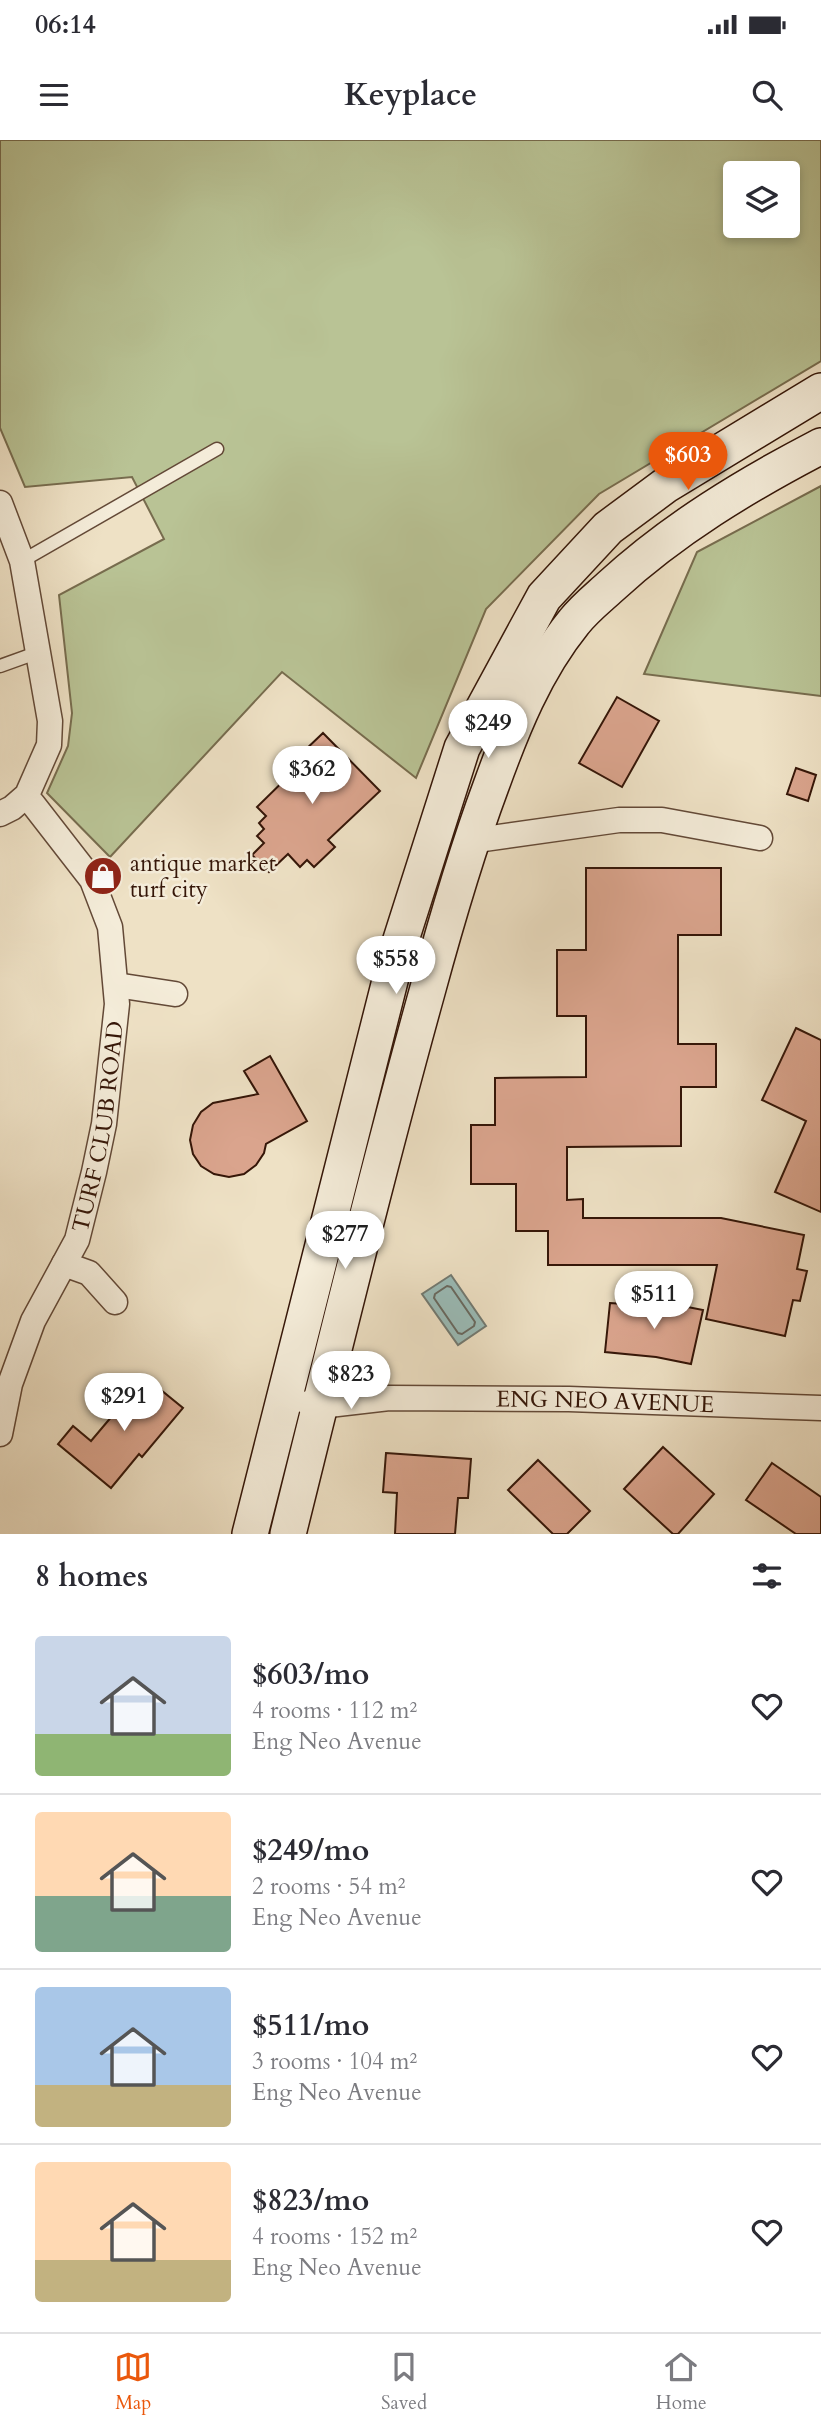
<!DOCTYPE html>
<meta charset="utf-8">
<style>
:root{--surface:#fff;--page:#f2f2f3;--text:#2b2b33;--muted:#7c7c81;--line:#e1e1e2;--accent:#ea580c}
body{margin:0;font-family:Cardo,serif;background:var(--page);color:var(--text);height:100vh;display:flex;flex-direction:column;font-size:26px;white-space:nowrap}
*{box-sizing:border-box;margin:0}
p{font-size:23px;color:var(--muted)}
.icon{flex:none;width:38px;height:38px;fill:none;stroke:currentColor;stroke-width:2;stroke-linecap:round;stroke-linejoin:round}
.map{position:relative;height:1394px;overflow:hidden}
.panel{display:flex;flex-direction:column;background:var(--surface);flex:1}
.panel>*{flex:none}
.fabs{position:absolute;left:723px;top:21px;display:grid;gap:14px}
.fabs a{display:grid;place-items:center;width:77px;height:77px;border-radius:7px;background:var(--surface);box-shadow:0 4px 10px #0003;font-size:35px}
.price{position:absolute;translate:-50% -60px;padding:0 16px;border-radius:24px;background:#fff;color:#222;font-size:23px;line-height:46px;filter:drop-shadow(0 2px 4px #0008)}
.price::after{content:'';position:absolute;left:50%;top:42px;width:21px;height:16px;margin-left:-10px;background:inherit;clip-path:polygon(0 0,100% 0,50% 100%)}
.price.selected{background:var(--accent);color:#fff}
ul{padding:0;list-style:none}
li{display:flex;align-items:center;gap:21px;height:175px;padding:0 35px}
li+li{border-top:2px solid var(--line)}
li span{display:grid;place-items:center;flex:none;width:196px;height:140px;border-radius:7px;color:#555}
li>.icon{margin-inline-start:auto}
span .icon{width:84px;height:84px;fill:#fffc;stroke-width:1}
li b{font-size:30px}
h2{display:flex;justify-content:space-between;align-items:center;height:84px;padding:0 35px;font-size:30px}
.status{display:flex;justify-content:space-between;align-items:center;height:49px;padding:0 35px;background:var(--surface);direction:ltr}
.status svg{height:19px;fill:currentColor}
header{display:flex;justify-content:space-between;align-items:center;height:91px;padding:0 35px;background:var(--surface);font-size:32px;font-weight:700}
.dock{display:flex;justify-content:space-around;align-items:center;height:98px;border-top:2px solid var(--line);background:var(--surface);font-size:19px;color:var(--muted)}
.dock a{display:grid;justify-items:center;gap:4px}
.dock .selected{color:var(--accent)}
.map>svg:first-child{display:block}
</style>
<div class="status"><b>06:14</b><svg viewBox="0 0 49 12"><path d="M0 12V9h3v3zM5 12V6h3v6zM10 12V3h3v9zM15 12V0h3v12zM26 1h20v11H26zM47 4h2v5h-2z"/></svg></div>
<header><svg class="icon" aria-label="menu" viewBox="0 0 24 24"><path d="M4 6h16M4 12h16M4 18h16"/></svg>Keyplace<svg class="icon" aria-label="search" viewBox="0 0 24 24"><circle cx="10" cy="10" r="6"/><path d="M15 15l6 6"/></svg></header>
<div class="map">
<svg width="821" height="1394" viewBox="0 0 821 1394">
<rect width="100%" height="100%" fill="#eee1c5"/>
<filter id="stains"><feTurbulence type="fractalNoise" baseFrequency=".00286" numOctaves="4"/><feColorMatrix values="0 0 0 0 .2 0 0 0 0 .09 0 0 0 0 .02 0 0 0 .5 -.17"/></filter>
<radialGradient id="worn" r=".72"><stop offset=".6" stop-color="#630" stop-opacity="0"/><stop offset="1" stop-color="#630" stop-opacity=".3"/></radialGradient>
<!-- green -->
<g fill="#b9c395" stroke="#776c4e" stroke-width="2" fill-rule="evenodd">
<path d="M 0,0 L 821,0 L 821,221 L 599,354 L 486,469 L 416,638 L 282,532 L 110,717 L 47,653 L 68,606 L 72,573 L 59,455 L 164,399 L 132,337 L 25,347 L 0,288 ZM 735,33 L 788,33 L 788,86 L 735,86 Z"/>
<polygon points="821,346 821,556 644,534 697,412"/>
</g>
<!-- water -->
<polygon fill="#9abcb8" stroke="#727a72" stroke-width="2" points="451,1135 486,1186 458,1205 422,1154"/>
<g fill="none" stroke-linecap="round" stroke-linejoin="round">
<!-- shore -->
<polygon stroke="#686960" stroke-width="2" points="447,1146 451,1147 475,1182 474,1186 462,1194 458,1193 434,1158 435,1154"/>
</g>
<!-- building -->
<g fill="#daa48d" stroke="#351608" stroke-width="2">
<polygon points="617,557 659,581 622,647 579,623"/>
<polygon points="323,593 380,651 328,700 335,707 314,727 307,720 300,727 288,714 269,732 252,715 264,703 257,696 264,689 259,683 266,676 257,667 307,618 302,613"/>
<polygon points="796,628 816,635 808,661 787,654"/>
<polygon points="586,728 721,728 721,795 678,795 678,904 716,904 716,947 681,947 681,1006 567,1007 567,1060 583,1059 583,1078 721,1078 804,1095 797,1129 807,1131 800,1161 793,1160 785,1196 706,1179 717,1125 548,1125 548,1091 516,1091 516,1044 471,1044 471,985 495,985 495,938 586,937 586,876 557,876 557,810 586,810"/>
<polygon points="796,888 821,900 821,1072 775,1052 806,981 762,960"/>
<polygon points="270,916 307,981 266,1004 264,1013 256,1025 244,1034 229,1037 214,1034 201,1026 193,1014 190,1000 193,985 201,972 213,963 258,954 244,931"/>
<polygon points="610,1163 666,1167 667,1163 703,1170 691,1224 656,1217 605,1212"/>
<polygon points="145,1237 183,1268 142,1317 139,1314 111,1348 58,1304 73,1286 91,1301"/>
<polygon points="663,1307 714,1354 678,1394 673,1394 624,1349"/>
<polygon points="386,1313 471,1319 468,1358 458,1358 455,1394 395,1394 397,1353 383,1352"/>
<polygon points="538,1320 590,1371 567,1394 553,1394 508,1350"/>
<polygon points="772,1323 821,1357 821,1394 796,1394 746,1360"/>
</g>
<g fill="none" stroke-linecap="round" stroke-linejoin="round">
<defs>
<g id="lane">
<polyline points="22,421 217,309"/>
<polyline points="0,526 39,512"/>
</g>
<g id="street">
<polyline points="0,363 22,421 50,581 49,605 27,655 12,668 0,674"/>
<polyline points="470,701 619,680 662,680 760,698"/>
<polyline points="116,845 175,854"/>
<polyline points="64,1124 89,1133 115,1162"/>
<path id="s1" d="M 308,1263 L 320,1266 L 389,1258 L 569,1259 L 821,1268"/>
<path id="s2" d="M 0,1294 L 10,1244 L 33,1181 L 77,1100 L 94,1032 L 104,984 L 117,864 L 110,787 L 92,740 L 33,664"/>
</g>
<g id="secondary">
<polyline points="250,1394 398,809 462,608 544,457 608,388 666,345 821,251"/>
<path d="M 288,1394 C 333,1213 377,1032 427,852 C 446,782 466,713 491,646 C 512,588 535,530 574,482 C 584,469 598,458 610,447 C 673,389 746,345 821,306"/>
</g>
</defs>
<!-- lane casing -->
<use href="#lane" stroke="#634937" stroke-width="15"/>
<!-- street casing -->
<use href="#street" stroke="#634937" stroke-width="27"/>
<!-- secondary casing -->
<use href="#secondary" stroke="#351608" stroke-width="38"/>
<!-- lane -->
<use href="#lane" stroke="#f4ecd9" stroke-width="12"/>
<!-- street -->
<use href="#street" stroke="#f4ecd9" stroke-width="24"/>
<!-- secondary -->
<use href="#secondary" stroke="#f4ecd9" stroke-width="35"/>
</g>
<!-- icons -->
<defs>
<symbol id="shop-disc" viewBox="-11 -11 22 22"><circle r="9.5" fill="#8f2418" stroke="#f4ecd9"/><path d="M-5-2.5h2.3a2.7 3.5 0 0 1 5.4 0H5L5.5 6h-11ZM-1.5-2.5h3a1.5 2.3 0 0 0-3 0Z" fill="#fff"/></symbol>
</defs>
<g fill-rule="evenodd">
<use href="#shop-disc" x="81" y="714" width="44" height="44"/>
</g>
<g text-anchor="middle" stroke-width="5" stroke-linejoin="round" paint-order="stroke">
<!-- poi labels -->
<g font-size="23" fill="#351608" stroke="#f4ecd9" text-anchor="start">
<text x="130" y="731">antique market<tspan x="130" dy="26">turf city</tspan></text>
</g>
<!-- street labels -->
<g font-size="23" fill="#351608" stroke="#f4ecd9">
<text dy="8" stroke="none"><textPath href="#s2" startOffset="326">TURF CLUB ROAD</textPath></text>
<text dy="8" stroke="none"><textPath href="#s1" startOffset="298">ENG NEO AVENUE</textPath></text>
</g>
</g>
<rect width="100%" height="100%" filter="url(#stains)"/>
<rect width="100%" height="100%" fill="url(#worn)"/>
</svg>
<div class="fabs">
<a><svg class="icon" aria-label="layers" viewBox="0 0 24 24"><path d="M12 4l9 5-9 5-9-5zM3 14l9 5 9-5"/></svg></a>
</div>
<b class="price selected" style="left:688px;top:352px">$603</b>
<b class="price" style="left:488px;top:620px">$249</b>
<b class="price" style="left:312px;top:666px">$362</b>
<b class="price" style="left:396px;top:856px">$558</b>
<b class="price" style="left:345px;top:1131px">$277</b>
<b class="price" style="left:654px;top:1191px">$511</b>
<b class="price" style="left:351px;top:1271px">$823</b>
<b class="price" style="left:124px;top:1293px">$291</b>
</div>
<section class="panel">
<h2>8 homes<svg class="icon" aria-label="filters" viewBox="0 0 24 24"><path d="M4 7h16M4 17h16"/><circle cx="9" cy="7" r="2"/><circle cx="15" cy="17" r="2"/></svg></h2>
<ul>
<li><span style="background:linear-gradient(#c9d6e8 70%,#8fb573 0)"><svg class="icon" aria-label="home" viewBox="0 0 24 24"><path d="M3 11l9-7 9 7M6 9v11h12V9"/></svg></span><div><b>$603/mo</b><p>4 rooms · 112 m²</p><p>Eng Neo Avenue</p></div><svg class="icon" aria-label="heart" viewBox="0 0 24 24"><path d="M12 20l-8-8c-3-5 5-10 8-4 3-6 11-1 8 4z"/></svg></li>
<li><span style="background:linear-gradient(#ffd9b3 60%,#7fa58c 0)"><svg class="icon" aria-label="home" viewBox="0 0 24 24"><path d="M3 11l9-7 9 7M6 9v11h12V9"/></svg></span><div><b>$249/mo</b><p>2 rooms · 54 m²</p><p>Eng Neo Avenue</p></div><svg class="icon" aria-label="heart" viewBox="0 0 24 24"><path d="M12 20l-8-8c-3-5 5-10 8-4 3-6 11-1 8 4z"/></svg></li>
<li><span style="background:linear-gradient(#a9c7e8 70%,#c2b280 0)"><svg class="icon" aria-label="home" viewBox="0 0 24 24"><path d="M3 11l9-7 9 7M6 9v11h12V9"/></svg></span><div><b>$511/mo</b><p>3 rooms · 104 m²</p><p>Eng Neo Avenue</p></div><svg class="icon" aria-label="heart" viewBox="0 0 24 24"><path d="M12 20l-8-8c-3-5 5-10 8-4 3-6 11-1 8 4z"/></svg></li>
<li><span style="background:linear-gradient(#ffd9b3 70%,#c2b280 0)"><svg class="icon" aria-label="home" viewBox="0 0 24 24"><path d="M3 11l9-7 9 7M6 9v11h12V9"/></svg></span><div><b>$823/mo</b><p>4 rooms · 152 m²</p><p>Eng Neo Avenue</p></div><svg class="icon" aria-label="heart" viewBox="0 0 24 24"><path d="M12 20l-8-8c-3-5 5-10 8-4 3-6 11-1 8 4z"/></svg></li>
</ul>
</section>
<nav class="dock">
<a class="selected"><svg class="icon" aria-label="map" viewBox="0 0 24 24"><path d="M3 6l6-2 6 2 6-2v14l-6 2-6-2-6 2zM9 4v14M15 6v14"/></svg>Map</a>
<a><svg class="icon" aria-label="saved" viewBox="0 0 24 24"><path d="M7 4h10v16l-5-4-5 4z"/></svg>Saved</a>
<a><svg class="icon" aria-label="home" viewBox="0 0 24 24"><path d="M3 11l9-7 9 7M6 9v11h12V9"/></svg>Home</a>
</nav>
